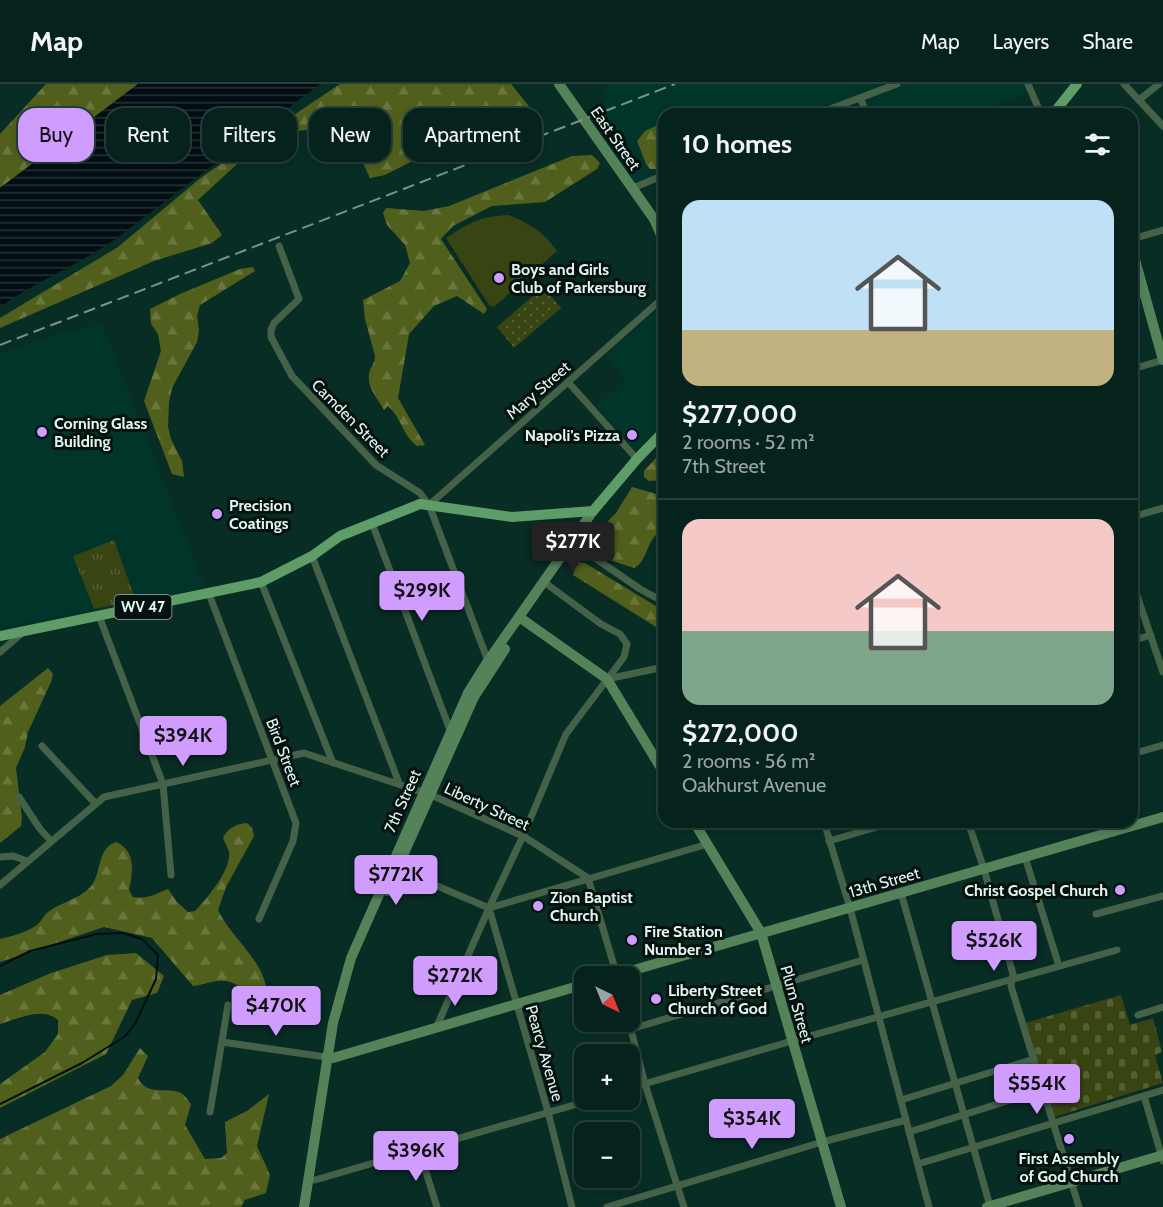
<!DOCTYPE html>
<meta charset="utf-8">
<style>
:root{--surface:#06221c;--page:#142f29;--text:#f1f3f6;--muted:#98a4a3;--line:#273f3b;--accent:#d09dff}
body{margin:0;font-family:Cabin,sans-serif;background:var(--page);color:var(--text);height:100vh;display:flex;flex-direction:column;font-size:22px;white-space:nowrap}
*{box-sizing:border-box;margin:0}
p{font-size:20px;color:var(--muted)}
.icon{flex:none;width:33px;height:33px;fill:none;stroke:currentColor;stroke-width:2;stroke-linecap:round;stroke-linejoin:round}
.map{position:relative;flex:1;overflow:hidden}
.drawer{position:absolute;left:658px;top:24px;width:480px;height:720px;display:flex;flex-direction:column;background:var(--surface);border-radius:18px;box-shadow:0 3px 9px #0003,0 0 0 2px var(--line)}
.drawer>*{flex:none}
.guide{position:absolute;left:18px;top:24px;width:550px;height:54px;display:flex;gap:12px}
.needle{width:39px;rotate:137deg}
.controls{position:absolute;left:574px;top:882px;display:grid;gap:12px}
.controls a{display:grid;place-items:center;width:66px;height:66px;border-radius:12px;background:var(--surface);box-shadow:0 3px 9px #0003,0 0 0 2px var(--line);font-size:30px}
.price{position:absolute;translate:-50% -51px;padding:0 14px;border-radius:6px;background:var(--accent);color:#111;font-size:20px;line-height:39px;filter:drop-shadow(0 2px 3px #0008)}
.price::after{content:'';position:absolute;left:50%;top:36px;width:18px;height:14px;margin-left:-9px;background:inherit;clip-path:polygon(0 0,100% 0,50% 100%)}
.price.on{background:#222;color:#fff}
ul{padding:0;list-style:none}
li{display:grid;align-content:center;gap:12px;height:318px;padding:0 24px}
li+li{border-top:2px solid var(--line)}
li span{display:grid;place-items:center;height:186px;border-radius:18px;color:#555}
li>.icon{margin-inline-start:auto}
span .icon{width:108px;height:108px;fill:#fffc;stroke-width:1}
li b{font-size:26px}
h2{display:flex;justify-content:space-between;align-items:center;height:72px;padding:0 24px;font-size:26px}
.chip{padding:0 21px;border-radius:18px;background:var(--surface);box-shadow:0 3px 9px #0003,0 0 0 2px var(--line);font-size:21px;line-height:54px}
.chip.on{background:var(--accent);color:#111}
header{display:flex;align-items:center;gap:36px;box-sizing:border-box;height:84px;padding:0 30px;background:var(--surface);border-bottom:2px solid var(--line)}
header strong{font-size:28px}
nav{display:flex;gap:33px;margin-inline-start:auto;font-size:21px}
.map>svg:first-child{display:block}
</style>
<header>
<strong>Map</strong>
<nav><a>Map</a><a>Layers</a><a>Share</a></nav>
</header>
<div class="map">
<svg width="1163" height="1123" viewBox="0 0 1163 1123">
<defs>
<pattern id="grass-tufts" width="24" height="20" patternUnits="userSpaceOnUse" patternTransform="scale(1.5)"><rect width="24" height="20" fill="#384412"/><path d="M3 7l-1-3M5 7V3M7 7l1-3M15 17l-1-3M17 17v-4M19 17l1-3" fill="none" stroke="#546035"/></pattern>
<pattern id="forest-firs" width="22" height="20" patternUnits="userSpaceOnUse" patternTransform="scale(1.5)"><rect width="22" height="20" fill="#50601c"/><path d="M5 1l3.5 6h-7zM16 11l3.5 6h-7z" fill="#69773d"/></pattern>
<pattern id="cemetery-stones" width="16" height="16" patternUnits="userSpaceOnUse" patternTransform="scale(1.5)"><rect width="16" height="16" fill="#384412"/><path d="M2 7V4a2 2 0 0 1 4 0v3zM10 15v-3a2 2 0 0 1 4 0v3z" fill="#546035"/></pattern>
<pattern id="park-dots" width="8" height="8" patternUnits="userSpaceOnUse" patternTransform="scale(1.5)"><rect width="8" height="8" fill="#384412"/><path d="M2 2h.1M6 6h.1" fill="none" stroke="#546035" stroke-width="1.8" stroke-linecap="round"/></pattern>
<pattern id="water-rules" width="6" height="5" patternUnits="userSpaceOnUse" patternTransform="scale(1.5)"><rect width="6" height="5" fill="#030e14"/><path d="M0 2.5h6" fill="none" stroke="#273236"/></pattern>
</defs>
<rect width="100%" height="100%" fill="#082d25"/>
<!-- built -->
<g fill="#01352a">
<polygon points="604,0 1028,0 1031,8 975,30 867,30 860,14 817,30 664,30 664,91 633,104 608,56 586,25 608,15"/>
<polygon points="664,220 664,340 635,366 596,322 626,295 606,272"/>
<polygon points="102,240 205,504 0,544 0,270 53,251"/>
</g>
<!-- grass -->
<polygon fill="url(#grass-tufts)" points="114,456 136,517 94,525 73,472"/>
<!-- forest -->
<g fill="url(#forest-firs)">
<polygon points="46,0 138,0 0,104 0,50"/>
<path d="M 340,0 L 511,0 L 536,31 L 499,33 L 385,91 L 370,94 L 349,49 C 341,48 331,45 322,45 C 267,44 236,82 198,116 L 222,151 L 212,159 L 154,177 L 0,244 L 0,234 L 118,163 L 203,92 Z"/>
<polygon points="664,38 664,80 656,85 650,85 646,80 637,57 645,47"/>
<path d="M 592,71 L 600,79 L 597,85 L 545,118 L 492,122 L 453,142 L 441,155 L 487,225 L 484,230 L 457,212 L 434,222 L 409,250 L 398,314 L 425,361 L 417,362 C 403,352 401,333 388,322 L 384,326 C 378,315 367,304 369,290 C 370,283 375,280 375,272 L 365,235 L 363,216 L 400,197 L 410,179 L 405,161 L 387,141 L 383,129 L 386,124 L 424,127 L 449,122 L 572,72 Z"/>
<polygon points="253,183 255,187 200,221 197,232 199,246 197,258 172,304 169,318 168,343 171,355 182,377 184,393 172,390 144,317 161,267 158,250 151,240 150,225 180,210 240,185"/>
<polygon points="664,365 664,396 649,397 644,393 644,387"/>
<path d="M 632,403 L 664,412 L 664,445 C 645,454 649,477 634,484 L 610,476 L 591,459 L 592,453 L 616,429 Z"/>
<polygon points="579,478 585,479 664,527 664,548 573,491 576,480"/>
<polygon points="48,584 53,590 51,598 28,648 25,663 16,684 22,734 21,742 0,759 0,622"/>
<path d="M 247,739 L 252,744 L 254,752 L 226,803 L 218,826 C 234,859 272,881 267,922 L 259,922 C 249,911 236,894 218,897 C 209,898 202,901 193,902 L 152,854 L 104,843 L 0,878 L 0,855 C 13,852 29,848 39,839 C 43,835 44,831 48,828 C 61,818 81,815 92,801 C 102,786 97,765 116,758 C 136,766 133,789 129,806 L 133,813 C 146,816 155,810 168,805 L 177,818 L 188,828 L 195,827 C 206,816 232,785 229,768 C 228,764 225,759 223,754 C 228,744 236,740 247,739 Z"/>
<path d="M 136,869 L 164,892 L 157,909 L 132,916 L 106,970 L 0,1024 L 0,1000 L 45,968 L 58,950 L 58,936 C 42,922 18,935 0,940 L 0,911 L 51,889 L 107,871 Z"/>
<path d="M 140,964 L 148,972 L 138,994 C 147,1013 166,1002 181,1009 C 185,1011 188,1016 191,1020 L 185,1041 L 205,1075 L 221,1074 L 227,1069 L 225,1038 L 247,1027 L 269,1010 L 257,1062 L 270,1091 L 266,1109 L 245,1116 L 241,1123 L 0,1123 L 0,1055 L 111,1002 L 123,991 Z"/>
</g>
<!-- cemetery -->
<polygon fill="url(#cemetery-stones)" points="1121,911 1130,941 1153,934 1162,968 1155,971 1163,999 1054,1033 1025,939"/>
<!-- park -->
<polygon fill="url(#park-dots)" points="543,203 561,224 514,264 497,243"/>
<!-- garden -->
<path fill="#384412" d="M 509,131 C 533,142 541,146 557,167 L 494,223 L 489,221 L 446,154 C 469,139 480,132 509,131 Z"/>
<!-- water -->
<path fill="url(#water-rules)" d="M 138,0 L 320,0 L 117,154 C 80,180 37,197 0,223 L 0,104 Z"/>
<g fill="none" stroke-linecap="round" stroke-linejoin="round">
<!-- stream -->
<polyline stroke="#030e14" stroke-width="2" points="0,882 30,867 97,850 122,849 142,855 158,871 156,895 135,940 124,953 82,979 0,1020"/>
<!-- street -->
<g stroke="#456248" stroke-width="7">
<polyline points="1028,0 1041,30"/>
<polyline points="1124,0 1163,42"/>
<polyline points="860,14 867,30"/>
<polyline points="1139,16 1159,0"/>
<polyline points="817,30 897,0"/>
<polyline points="633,104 664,91"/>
<polyline points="1132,155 1163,146"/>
<polyline points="279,162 299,215 274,239 271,246 271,253 292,292 376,381 420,409 429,421 488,577"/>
<polyline points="1132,285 1163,276"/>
<polyline points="568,298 637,375"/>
<polyline points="429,421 664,213"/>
<polyline points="1132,433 1163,424"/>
<polyline points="372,439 450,646"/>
<polyline points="576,461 640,505 664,518"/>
<polyline points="312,472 399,699"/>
<polyline points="1132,497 1163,588"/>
<polyline points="261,498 333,679"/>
<polyline points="209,510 296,739 293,757 259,835"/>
<polyline points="99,532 163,700 171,791"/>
<polyline points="1132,557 1151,551"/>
<polyline points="0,568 22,549"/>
<polyline points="607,595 664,583"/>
<polyline points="42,662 95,719"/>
<polyline points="1132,670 1163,661"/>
<polyline points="19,713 40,745 51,757"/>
<polyline points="824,738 850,824 929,1123"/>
<polyline points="968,738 984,785 1013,890 1011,902 1079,1123"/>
<polyline points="829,757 894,738"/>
<polyline points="0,773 13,772 27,777"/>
<polyline points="1025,773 1059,882"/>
<polyline points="397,785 489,824"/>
<polyline points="0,801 104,713 304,669 431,711 523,752 588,794 617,892"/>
<polyline points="901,809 990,1122"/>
<polyline points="489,824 548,1028 572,1123"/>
<polyline points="489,824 708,760"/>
<polyline points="1096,830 1163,812"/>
<polyline points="1138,931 1163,923"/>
<polyline points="629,938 645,1000 684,1123"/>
<polyline points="436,944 489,824 523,752 566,650 624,573 627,560 620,550 601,540 548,501"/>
<polyline points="631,945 863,876"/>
<polyline points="222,958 326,973"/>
<polyline points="630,1004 792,957 1117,866"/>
<polyline points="1144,1012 1163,1077"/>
<polyline points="901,1016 1034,975"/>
<polyline points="210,1028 228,921"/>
<polyline points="909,1048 1042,1006"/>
<polyline points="419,1066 437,1123"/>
<polyline points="918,1080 1163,1006"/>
<polyline points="315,1096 591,1016"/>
<polyline points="607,1123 822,1058 906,1036"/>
</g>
<!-- secondary -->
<g stroke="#54835a" stroke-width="10">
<polyline points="559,0 654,135 664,158"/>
<polyline points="1132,165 1163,276"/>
<polyline points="519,533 607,595 664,689"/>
<polyline points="694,738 761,849 841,1123"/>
<polyline points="387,807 474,613 505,565"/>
<polyline points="613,892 1163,733"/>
<polyline points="326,973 333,974 585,900"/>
<polyline points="304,1123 333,939 351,874 468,609 488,577 593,427"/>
<polyline points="987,1123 1163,1071"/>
</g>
<!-- primary -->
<g stroke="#5e9c68" stroke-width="10">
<polyline points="1053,30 1077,0"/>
<polyline points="0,552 261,498 312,472 340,452 420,420 512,433 593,427 637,375 664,347"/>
</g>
<!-- rail -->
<polyline stroke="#77938c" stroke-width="2" stroke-dasharray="12 6" stroke-linecap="butt" points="0,261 675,0"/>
</g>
<!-- markers -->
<g fill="#d09dff" stroke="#05120f" stroke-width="2">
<circle cx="499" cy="194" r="6"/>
<circle cx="42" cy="348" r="6"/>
<circle cx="632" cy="351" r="6"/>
<circle cx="217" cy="430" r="6"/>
<circle cx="1120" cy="806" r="6"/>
<circle cx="538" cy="822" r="6"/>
<circle cx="632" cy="856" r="6"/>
<circle cx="656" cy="915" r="6"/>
<circle cx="1069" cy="1055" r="6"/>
</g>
<g text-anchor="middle" stroke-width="6" stroke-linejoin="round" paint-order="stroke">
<!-- shield labels -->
<rect fill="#05120f" stroke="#a0b1ac" stroke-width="1.5" x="114.5" y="511" width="57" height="24" rx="4.5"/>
<g font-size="15" font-weight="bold" fill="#e2f5ef">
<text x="143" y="528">WV 47</text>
</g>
<!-- street labels -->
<g font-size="16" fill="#e2f5ef" stroke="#05120f">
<text transform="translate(616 54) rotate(55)" y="6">East Street</text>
<text transform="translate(538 306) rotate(-41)" y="6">Mary Street</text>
<text transform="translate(351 334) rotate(45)" y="6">Camden Street</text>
<text transform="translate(284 668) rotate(69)" y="6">Bird Street</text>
<text transform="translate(402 717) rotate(-66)" y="6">7th Street</text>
<text transform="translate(487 722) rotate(25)" y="6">Liberty Street</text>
<text transform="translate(884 798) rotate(-16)" y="6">13th Street</text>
<text transform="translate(797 920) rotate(74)" y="6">Plum Street</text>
<text transform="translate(545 969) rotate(74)" y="6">Pearcy Avenue</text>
</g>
<!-- poi labels -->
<g font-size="16" font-weight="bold" fill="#e2f5ef" stroke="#05120f" text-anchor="start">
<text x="511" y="191">Boys and Girls<tspan x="511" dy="18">Club of Parkersburg</tspan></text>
<text x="54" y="345">Corning Glass<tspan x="54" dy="18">Building</tspan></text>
<text x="620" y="357" text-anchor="end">Napoli's Pizza</text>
<text x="229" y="427">Precision<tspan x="229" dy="18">Coatings</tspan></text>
<text x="1108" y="812" text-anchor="end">Christ Gospel Church</text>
<text x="550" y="819">Zion Baptist<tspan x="550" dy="18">Church</tspan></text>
<text x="644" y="853">Fire Station<tspan x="644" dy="18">Number 3</tspan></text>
<text x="668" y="912">Liberty Street<tspan x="668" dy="18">Church of God</tspan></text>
<text x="1069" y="1080" text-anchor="middle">First Assembly<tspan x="1069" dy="18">of God Church</tspan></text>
</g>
</g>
</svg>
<div class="controls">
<a><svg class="needle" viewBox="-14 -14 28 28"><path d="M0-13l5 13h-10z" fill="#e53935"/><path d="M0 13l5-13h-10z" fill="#98a4a3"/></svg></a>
<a>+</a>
<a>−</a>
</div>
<b class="price on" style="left:573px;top:489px">$277K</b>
<b class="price" style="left:422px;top:538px">$299K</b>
<b class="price" style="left:183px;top:683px">$394K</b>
<b class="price" style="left:396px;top:822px">$772K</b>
<b class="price" style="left:994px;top:888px">$526K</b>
<b class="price" style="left:455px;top:923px">$272K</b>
<b class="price" style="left:276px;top:953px">$470K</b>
<b class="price" style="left:1037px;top:1031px">$554K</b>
<b class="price" style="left:752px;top:1066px">$354K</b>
<b class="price" style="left:416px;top:1098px">$396K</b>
<div class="guide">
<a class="chip on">Buy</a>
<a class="chip">Rent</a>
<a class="chip">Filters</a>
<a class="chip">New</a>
<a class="chip">Apartment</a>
</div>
<section class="drawer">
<h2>10 homes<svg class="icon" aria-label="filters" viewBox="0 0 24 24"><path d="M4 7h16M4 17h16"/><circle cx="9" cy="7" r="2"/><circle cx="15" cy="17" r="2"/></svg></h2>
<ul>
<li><span style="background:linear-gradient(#bfe0f5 70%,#c2b280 0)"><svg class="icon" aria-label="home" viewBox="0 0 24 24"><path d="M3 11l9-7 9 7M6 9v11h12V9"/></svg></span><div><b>$277,000</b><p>2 rooms · 52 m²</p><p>7th Street</p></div></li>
<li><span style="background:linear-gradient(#f6c9c9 60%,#7fa58c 0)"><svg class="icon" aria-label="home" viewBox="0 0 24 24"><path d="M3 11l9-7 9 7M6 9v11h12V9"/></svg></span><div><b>$272,000</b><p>2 rooms · 56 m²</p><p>Oakhurst Avenue</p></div></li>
</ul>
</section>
</div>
